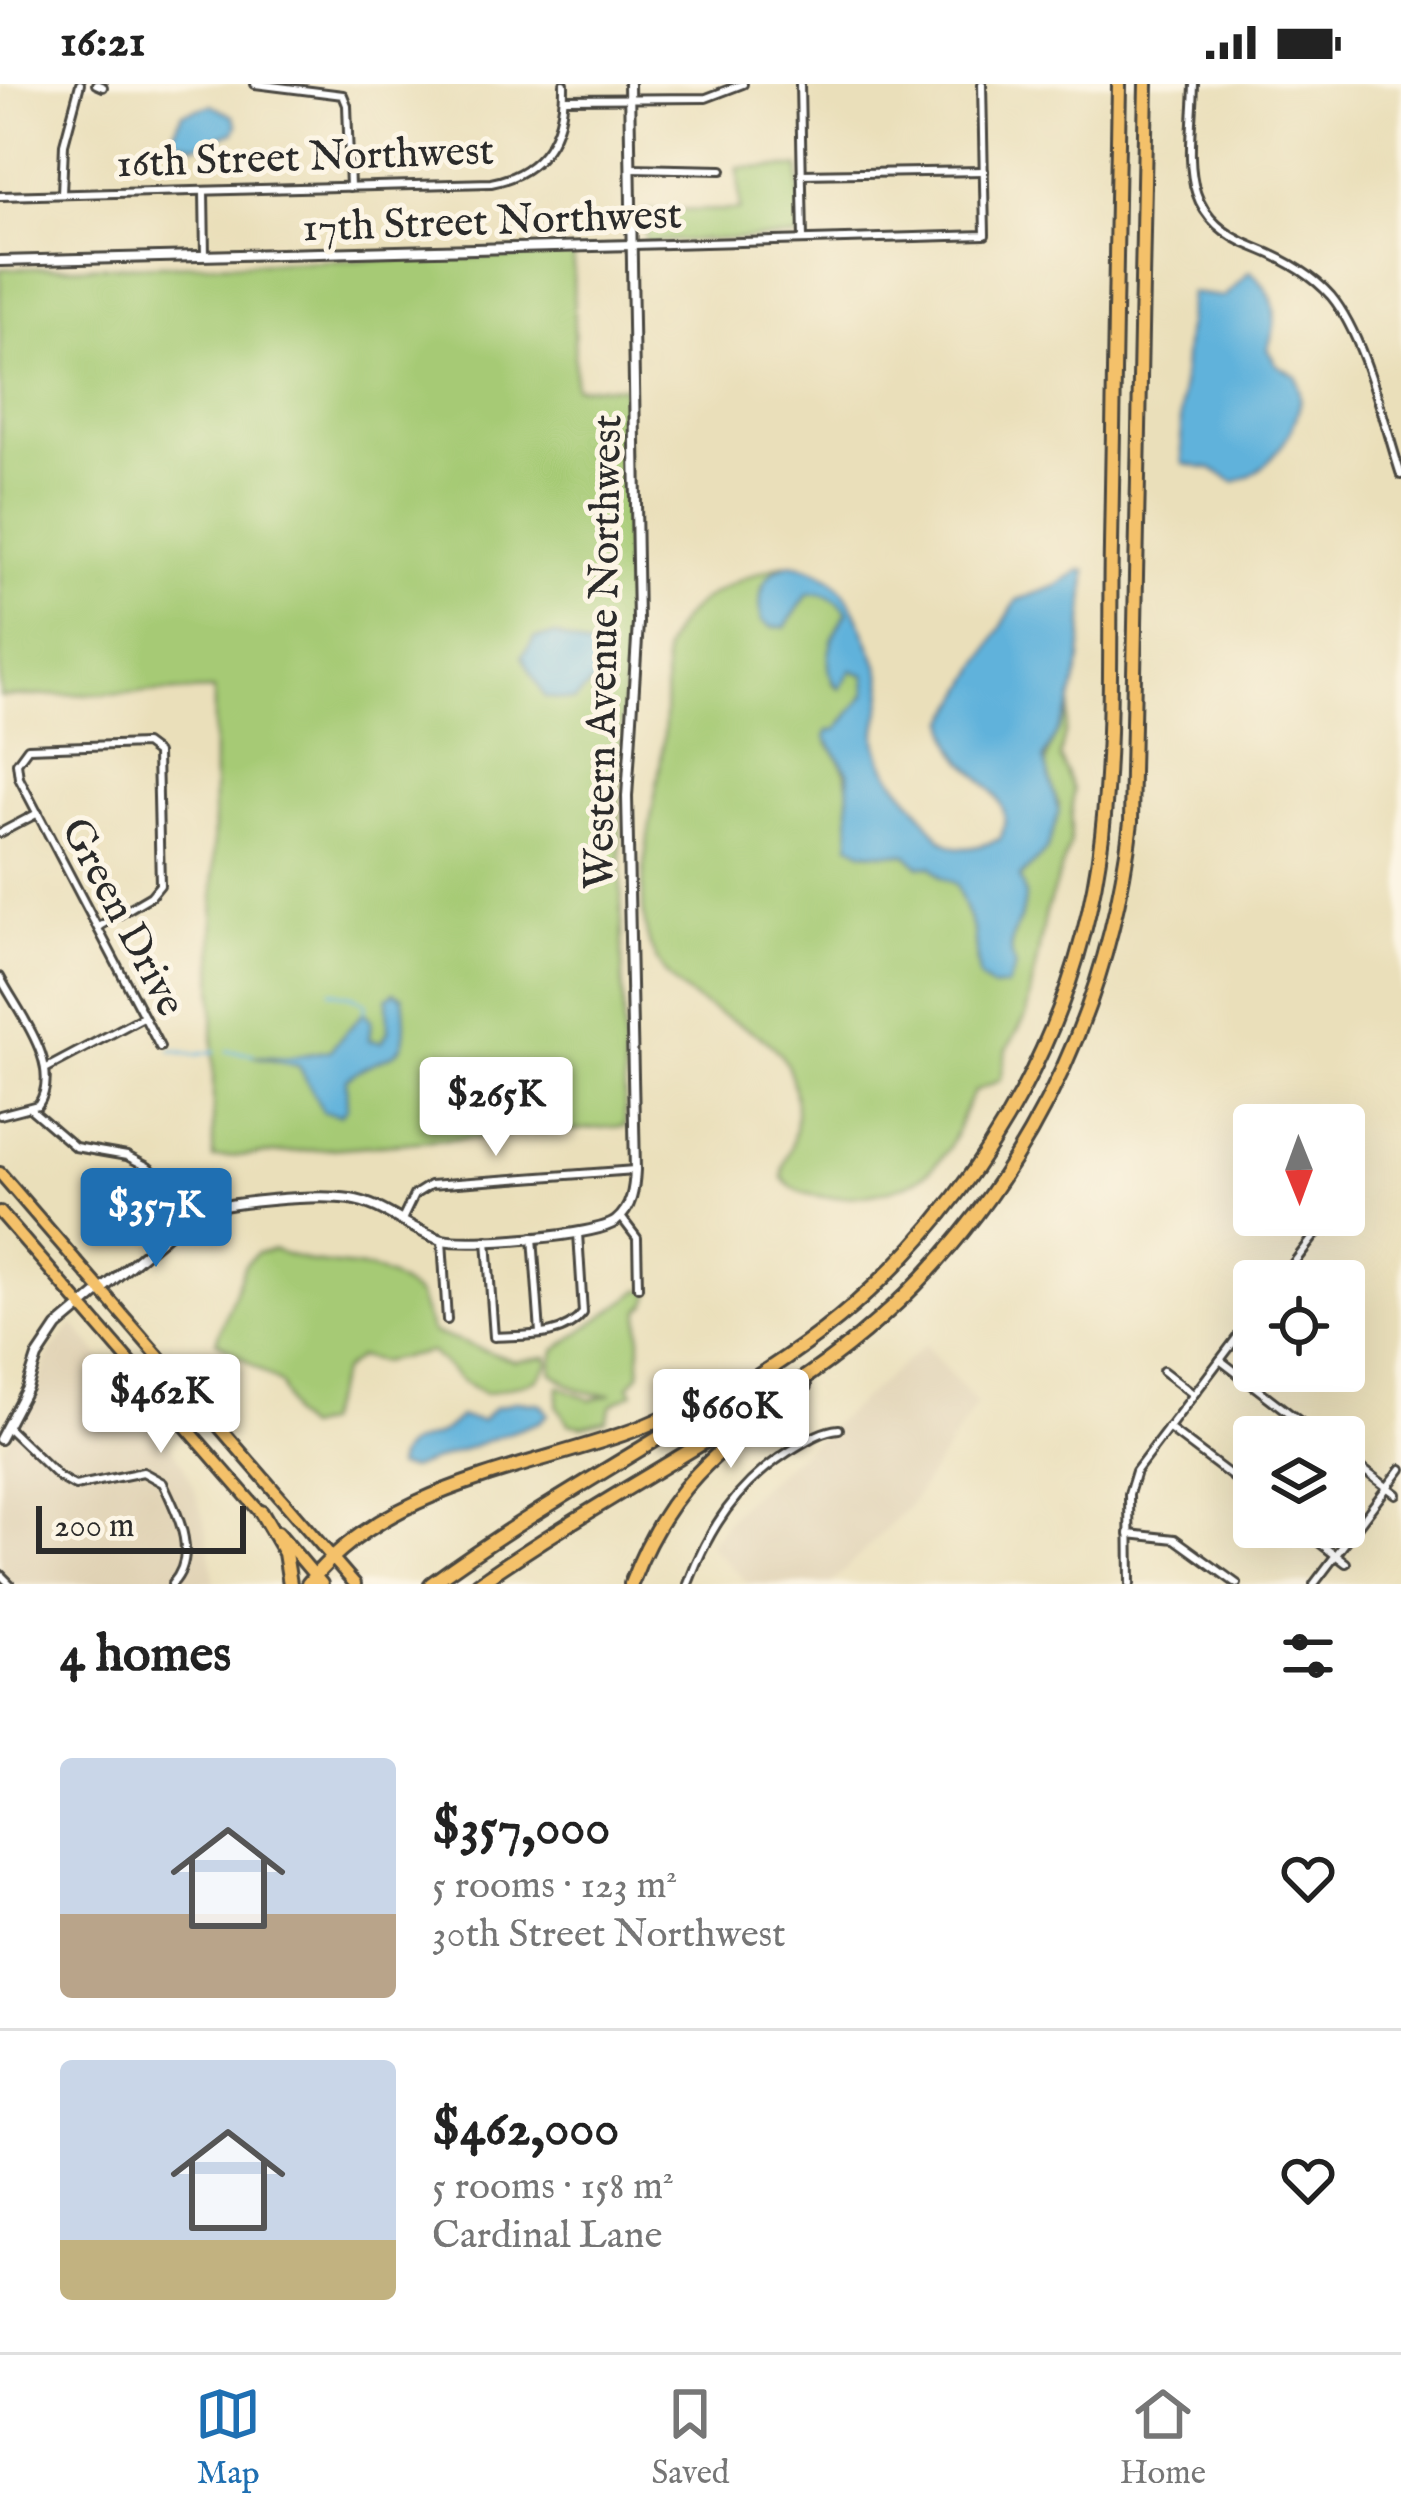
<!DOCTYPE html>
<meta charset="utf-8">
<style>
:root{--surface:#fff;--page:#f6f6f6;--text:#222;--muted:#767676;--line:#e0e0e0;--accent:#1f6fb2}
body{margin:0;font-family:"IM FELL English",serif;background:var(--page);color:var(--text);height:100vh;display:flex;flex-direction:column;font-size:45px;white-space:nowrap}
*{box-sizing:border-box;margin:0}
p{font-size:39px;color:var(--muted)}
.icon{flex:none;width:66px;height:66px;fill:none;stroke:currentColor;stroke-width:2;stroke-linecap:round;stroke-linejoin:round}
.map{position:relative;height:1500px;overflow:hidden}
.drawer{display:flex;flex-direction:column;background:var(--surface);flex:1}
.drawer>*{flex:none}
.needle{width:78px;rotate:179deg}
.buttons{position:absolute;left:1233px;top:1020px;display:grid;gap:24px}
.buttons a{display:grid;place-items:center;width:132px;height:132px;border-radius:12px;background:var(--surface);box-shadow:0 12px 48px #0002;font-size:60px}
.scale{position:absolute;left:36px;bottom:30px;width:210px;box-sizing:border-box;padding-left:12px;border:6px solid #2b2b2b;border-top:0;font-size:33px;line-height:42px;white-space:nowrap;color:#2b2b2b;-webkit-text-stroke:9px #fcf5e5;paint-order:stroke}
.price{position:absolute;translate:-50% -102px;padding:0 27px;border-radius:12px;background:#fff;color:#222;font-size:39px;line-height:78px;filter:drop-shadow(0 3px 6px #0008)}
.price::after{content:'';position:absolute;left:50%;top:72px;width:36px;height:27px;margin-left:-18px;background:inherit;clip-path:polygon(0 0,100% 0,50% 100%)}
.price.active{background:var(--accent);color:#fff}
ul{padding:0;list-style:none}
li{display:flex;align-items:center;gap:36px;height:300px;padding:0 60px}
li+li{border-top:3px solid var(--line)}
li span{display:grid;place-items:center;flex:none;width:336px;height:240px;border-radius:12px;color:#555}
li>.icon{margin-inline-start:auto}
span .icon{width:144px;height:144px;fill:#fffc;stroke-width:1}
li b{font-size:51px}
h2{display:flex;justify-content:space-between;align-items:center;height:144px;padding:0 60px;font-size:51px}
.status{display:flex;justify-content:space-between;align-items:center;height:84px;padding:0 60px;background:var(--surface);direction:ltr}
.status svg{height:33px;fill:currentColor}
.tabs{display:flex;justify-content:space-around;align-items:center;height:168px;border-top:3px solid var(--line);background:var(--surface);font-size:33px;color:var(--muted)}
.tabs a{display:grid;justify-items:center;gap:6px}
.tabs .active{color:var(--accent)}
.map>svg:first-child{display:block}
</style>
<div class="status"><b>16:21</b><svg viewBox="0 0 49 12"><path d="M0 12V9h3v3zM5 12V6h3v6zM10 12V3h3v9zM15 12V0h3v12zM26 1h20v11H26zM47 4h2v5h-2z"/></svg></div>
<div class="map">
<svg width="1401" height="1500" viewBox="0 0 1401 1500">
<rect width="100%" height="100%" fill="#fcf5e5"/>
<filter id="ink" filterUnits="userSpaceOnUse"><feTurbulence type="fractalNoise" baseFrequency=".00833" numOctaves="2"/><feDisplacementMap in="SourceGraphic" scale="24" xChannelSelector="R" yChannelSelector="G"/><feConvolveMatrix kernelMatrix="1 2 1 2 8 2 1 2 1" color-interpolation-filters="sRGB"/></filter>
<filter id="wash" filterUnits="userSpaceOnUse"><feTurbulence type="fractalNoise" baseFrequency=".004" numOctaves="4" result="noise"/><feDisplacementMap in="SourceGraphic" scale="48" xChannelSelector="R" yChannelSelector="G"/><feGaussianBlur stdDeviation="2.7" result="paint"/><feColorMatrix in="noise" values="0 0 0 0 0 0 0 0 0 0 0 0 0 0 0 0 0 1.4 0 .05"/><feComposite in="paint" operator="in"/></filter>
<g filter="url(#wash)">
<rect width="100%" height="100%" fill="#eadfba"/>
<!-- built -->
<g fill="#e0d2b4">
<polygon points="74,1240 178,1372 194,1402 206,1444 215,1500 0,1500 0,1367 34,1313 50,1267"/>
<polygon points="925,1261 977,1320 910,1421 831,1500 749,1500 709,1461 722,1443 741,1420"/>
</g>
<!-- green -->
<g fill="#a6ca74" stroke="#687a50" stroke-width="3">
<polygon points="799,83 800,153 646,158 644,127 740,126 738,84"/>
<polygon points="573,171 575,303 624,303 627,561 619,676 625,1042 213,1074 214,606 0,613 0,185"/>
<path d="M 782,481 L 762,503 L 762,536 L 785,543 L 808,510 C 822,507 841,516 847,529 L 837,544 L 833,599 L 840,605 L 851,586 L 865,591 L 866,609 L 838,645 L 832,647 L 828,659 C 866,705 836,727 863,768 L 906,770 L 918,781 L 932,782 L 941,793 L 956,800 L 974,847 L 977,879 L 1009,867 L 1024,816 L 1020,793 L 1047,766 L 1059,721 C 1033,669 1053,665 1071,619 L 1060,673 L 1073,706 L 1070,760 L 1046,828 L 1026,932 L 1006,967 L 1001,996 L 975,1007 C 961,1026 959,1050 946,1068 C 939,1078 928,1088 918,1095 C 889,1112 803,1126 783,1094 C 782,1080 789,1072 792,1059 C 798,1040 797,1015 792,995 C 776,929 678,940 650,861 C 631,805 655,726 662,668 C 667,634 665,601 665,567 C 680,517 737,495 782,481 Z"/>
<polygon points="274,1166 311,1178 371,1185 391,1193 418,1211 432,1248 514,1277 547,1273 549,1279 536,1296 485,1310 461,1296 431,1268 380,1278 359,1273 342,1287 323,1339 305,1344 291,1332 281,1300 216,1257 245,1181 257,1169"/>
<path d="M 640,1206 L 652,1206 L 647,1220 L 640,1226 L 640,1289 L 629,1302 L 633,1309 L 612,1320 L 606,1336 L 582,1342 L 569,1339 L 557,1322 L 559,1302 L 590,1316 L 612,1310 C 586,1312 572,1304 551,1288 L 555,1266 Z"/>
</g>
<!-- water -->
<g fill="#60b2db" stroke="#466e83" stroke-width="3">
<polygon points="212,21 233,32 237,41 234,48 195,62 171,54 183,29"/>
<path d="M 1250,187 C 1276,209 1281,234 1267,265 L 1276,280 L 1296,292 C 1298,301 1302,312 1300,320 C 1292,355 1268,388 1234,398 L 1212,385 L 1183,380 C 1177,324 1185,265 1190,209 L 1224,213 Z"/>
<path d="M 791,480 C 837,486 850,513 866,552 C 873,569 882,586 883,605 C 884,624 872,642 877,661 C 882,683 896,699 911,716 C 941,752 943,779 1000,755 C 1024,702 947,692 948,636 L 1017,516 L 1057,502 L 1080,486 L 1086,487 L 1081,576 L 1069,625 L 1044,674 L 1059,728 L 1047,766 L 1020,793 C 1021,800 1025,806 1025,813 C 1024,843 1003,846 1015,884 L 1007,902 L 992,904 L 979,894 L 974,847 L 956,800 L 941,793 L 931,782 L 919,782 L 906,770 L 863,768 L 850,760 L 848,688 L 826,654 L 828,647 L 838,645 L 866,609 L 865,591 L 851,586 L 840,605 C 819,586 831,549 847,529 C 841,516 822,507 808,510 L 785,543 L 771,543 L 762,537 C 757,510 762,487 791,480 Z"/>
<polygon points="556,551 599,568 595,596 574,617 545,613 522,572 535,554"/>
<path d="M 394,908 L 403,913 C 412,990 389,960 346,995 L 347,1024 L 340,1031 L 323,1028 L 299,982 L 253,972 L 287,974 L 330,966 L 364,928 L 371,936 L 369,956 L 382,958 L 388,947 L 387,914 Z"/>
<path d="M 517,1317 L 541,1320 L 548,1330 L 539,1338 L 410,1385 L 396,1383 C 400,1358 413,1360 434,1352 C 444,1349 452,1340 460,1333 L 481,1337 L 494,1324 Z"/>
</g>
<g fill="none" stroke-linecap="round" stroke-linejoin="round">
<!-- stream -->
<g stroke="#60b2db" stroke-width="3">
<polyline points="330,907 353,912 366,920 364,928"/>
<polyline points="171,966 195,971 215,967"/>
<polyline points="227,967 253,970"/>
</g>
</g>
</g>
<g filter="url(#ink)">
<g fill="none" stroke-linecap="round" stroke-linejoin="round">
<defs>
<g id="minor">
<polyline points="96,0 103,3"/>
<polyline points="255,0 343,11 347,21 350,103"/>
<polyline points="800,0 803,156"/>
<path d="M 1194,0 C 1192,72 1174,132 1254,163 C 1282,174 1311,189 1331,212 C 1365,253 1384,339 1401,391"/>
<polyline points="564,15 706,14 743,0"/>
<polyline points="631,84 722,86"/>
<polyline points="801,90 984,87"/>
<polyline points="204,108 205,172"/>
<polyline points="62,110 64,60 80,0"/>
<path d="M 0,112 L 491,99 C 543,89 565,51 564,0"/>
<polyline points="633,161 985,151 982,0"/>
<polyline points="0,749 38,729"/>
<polyline points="98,843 151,812 160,801 157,669 145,660 28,664 17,679 19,694 160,963"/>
<path d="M 0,893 C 18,928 64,983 38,1021 L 0,1031"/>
<polyline points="47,984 143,933"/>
<polyline points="32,1026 75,1063 127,1072 148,1083 162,1095 185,1133"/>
<polyline points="621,1133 637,1154 638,1203"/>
<polyline points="402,1136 414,1111 430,1101 635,1086"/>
<polyline points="533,1153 540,1249"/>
<polyline points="442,1156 447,1236"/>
<path d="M 487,1156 L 494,1253 C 525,1251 563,1255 583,1229 L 578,1149"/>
<polyline points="1280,1197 1325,1138"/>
<polyline points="1220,1276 1320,1353"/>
<polyline points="1163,1287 1193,1310"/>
<path d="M 7,1343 L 59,1393 L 75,1402 L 143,1388 L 163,1399 C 178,1431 199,1471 172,1500"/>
<polyline points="1168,1344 1254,1409"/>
<polyline points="1344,1371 1396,1410"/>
<polyline points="1299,1443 1346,1479"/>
<polyline points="1129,1450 1175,1455 1237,1500"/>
<polyline points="0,1490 10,1500"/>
<path d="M 688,1500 C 709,1444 737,1401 788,1368 C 805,1358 819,1347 839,1345"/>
<polyline points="1130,1500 1129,1410 1136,1387 1254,1231"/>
<polyline points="1314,1500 1401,1385"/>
</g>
<g id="tertiary">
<polyline points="0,177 633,161"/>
<path d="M 0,1355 L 27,1304 L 37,1273 L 57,1243 L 193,1129 C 226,1118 315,1110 350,1115 C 384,1120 410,1147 443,1156 C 469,1162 597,1152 616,1137 C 632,1124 634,1105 635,1086 L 627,713 L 638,539 L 629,0"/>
</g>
<g id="trunk">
<polyline points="0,1089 355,1500"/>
<polyline points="0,1128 265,1434"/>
<polyline points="278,1448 322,1500"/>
</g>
<g id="motorway">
<polyline points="261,1428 285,1469 290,1500"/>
<path d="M 308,1500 C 383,1405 515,1387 623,1350 C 664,1336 702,1314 741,1294"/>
<path d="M 431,1500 C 518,1436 614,1382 706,1325 C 757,1293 809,1261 854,1221 C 990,1100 1081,933 1102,751 C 1113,656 1109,558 1111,462 C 1114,308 1117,154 1119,0"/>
<path d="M 478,1500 C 585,1424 703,1364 810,1290 C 995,1161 1105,959 1131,738 L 1146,0"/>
<path d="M 631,1500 C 669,1399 721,1364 804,1302"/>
</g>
</defs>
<!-- minor casing -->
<use href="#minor" stroke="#484640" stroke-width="12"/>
<!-- tertiary casing -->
<use href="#tertiary" stroke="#484640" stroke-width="14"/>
<!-- trunk casing -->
<use href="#trunk" stroke="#484640" stroke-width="16"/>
<!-- motorway casing -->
<use href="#motorway" stroke="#484640" stroke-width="18"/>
<!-- minor -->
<use href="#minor" stroke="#fff" stroke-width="6"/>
<!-- tertiary -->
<use href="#tertiary" stroke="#fff" stroke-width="8"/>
<!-- trunk -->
<use href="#trunk" stroke="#f4c16a" stroke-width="10"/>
<!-- motorway -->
<use href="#motorway" stroke="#f4c16a" stroke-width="12"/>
</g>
</g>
<g text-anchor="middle" stroke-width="10" stroke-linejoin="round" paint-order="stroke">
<!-- street labels -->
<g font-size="42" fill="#2b2b2b" stroke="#fcf5e5">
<text transform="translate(305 71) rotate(-2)" y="15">16th Street Northwest</text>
<text transform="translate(492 135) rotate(-2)" y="15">17th Street Northwest</text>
<text transform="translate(601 568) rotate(-89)" y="15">Western Avenue Northwest</text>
<text transform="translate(125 832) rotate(62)" y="15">Green Drive</text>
</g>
</g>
</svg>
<div class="buttons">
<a><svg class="needle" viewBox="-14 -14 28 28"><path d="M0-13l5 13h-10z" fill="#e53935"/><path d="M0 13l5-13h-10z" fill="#767676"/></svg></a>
<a><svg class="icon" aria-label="locate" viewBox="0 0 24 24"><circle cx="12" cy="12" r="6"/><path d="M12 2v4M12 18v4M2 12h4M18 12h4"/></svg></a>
<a><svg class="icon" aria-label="layers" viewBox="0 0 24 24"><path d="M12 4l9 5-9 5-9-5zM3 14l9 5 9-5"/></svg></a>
</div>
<div class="scale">200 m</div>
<b class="price" style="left:496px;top:1075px">$265K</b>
<b class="price active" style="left:156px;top:1186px">$357K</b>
<b class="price" style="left:161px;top:1372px">$462K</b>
<b class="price" style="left:731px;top:1387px">$660K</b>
</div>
<section class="drawer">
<h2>4 homes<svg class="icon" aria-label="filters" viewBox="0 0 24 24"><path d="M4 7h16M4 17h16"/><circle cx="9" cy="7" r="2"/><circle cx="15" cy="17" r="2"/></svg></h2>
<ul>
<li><span style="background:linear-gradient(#c9d6e8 65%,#b9a48a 0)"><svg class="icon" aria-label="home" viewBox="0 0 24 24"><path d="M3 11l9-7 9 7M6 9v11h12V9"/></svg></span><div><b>$357,000</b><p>5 rooms · 123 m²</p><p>30th Street Northwest</p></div><svg class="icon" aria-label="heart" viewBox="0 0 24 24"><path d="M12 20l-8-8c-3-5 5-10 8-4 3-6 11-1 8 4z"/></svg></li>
<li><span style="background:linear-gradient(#c9d6e8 75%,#c2b280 0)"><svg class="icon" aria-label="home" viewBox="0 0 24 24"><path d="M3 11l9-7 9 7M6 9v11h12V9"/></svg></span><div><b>$462,000</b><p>5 rooms · 158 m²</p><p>Cardinal Lane</p></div><svg class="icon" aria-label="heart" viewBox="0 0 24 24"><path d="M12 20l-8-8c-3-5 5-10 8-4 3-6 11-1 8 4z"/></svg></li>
</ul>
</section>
<nav class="tabs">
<a class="active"><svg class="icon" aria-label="map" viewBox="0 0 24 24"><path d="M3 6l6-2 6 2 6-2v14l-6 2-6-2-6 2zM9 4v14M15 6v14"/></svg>Map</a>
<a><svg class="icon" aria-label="saved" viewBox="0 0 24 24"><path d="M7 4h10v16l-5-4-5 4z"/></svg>Saved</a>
<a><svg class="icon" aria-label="home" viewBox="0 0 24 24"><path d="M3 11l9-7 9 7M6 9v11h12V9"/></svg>Home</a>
</nav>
